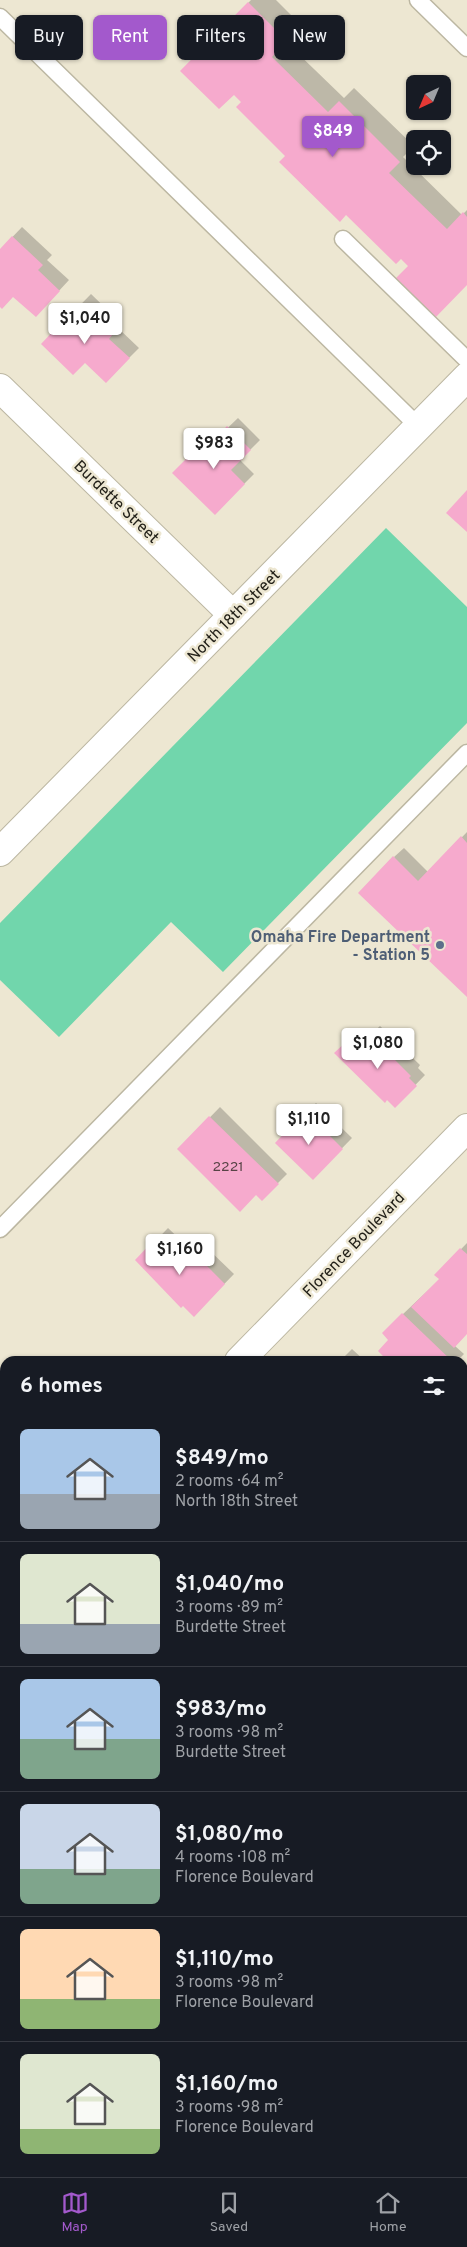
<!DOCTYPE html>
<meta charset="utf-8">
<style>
:root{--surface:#171b24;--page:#242831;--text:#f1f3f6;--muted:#9ea1a6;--line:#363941;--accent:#a359cc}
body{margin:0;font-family:Overpass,sans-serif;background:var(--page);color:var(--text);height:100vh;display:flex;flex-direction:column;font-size:19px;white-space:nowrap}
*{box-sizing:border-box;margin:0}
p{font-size:16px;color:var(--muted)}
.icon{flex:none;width:28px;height:28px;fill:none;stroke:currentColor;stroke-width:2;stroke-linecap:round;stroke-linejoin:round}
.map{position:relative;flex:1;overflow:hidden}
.sheet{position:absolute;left:0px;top:1356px;width:468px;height:821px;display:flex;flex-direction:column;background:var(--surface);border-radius:15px 15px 0 0;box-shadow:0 1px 4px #0004}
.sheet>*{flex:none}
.hud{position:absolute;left:15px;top:15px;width:438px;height:45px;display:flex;gap:10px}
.needle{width:32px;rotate:224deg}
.controls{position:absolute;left:406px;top:75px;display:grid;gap:10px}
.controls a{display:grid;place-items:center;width:45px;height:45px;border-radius:8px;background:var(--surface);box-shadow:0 1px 4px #0004;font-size:25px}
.price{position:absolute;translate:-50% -42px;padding:0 11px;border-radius:5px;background:#fff;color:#222;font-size:16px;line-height:32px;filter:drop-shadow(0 1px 2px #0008)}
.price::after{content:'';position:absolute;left:50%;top:30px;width:15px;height:11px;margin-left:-8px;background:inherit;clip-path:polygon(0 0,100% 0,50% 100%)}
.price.on{background:var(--accent);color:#fff}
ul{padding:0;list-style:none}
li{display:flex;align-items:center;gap:15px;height:125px;padding:0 20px}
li+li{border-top:1px solid var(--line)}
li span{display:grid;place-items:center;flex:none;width:140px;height:100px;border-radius:8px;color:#555}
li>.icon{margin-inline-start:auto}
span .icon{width:60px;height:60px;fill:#fffc;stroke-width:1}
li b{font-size:21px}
h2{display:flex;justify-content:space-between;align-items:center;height:60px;padding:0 20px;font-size:21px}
.chip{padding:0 18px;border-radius:8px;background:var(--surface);box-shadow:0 1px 4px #0004;font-size:18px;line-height:45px}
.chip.on{background:var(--accent);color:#fff}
.dock{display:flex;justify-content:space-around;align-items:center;height:70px;border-top:1px solid var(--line);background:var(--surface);font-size:14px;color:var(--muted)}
.dock a{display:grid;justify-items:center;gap:2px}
.dock .on{color:var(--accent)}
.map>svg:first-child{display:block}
</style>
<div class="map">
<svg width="467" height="2177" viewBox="0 0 467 2177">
<rect width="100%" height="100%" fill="#ede7d2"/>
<!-- green -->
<polygon fill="#71d6ac" points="386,528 467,607 467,723 223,972 171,922 59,1037 0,980 0,923"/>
<!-- shadow -->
<g fill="#0003">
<polygon points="251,0 276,0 301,25 285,41 344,98 354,88 414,146 403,157 462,215 467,210 467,284 410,266 287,156 234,93 182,71"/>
<polygon points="22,227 52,255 47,260 69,280 45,306 14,295 0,306 0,250"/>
<polygon points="91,294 122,324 118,328 139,348 106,381 85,361 42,344"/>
<polygon points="238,418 260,440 240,460 254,474 215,513 174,473 212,434 217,438"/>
<polygon points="467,832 467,996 394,857 404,848 428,872"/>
<polygon points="380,1026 420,1065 418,1068 425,1075 395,1106 336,1053 357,1032 365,1040"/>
<polygon points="316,1103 352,1138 313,1178 276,1143"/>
<polygon points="220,1107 287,1174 262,1199 256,1194 179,1149"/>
<polygon points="168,1228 189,1248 195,1242 204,1251 207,1248 234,1274 194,1315 137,1260"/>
<polygon points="467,1243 467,1333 455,1346 464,1354 457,1361 390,1361 379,1351 390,1340 383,1333 440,1279 436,1275"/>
<polygon points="352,1349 365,1361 340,1361"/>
<polygon points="462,1703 467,1708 467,1764 462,1769"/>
<polygon points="0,1793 5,1798 5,1823 0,1828"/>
<polygon points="5,2014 5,2093 0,2098 0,2019"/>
<polygon points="462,2156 467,2160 462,2165"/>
<polygon points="229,2172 278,2172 283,2177 225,2177"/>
<polygon points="316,2172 455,2172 451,2177 321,2177"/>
</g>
<!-- building -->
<g fill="#f6aacd">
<polygon points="248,2 287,41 272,57 328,112 339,101 400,162 389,173 447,229 463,212 467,217 467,285 434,319 394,280 408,266 401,259 396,264 346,215 340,222 279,162 285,156 236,107 241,102 234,95 219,109 180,71"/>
<polygon points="12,236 43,265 38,270 60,291 36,317 13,297 2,309 0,307 0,249"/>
<polygon points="80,303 113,334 109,339 130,358 106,383 85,363 73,375 41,344"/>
<polygon points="227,426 251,450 231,470 245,484 215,515 172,473 202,443 207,447"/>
<polygon points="467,490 467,532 446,513"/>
<polygon points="461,836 467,843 467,997 358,893 393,856 418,881"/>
<polygon points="369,1034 411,1076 409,1078 417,1086 395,1108 387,1100 385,1103 334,1053 347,1041 355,1049"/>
<polygon points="305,1111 343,1149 313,1180 275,1143"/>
<polygon points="209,1116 279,1184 262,1201 256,1195 240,1212 177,1149"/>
<polygon points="158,1236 179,1257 184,1251 194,1260 197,1256 225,1284 194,1317 183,1306 181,1308 135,1260"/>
<polygon points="460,1248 467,1254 467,1334 454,1348 411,1307 439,1279 434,1275"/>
<polygon points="402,1313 452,1361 388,1361 378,1351 388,1340 382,1333"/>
<polygon points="5,1422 5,1443 0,1438 0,1427"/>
<polygon points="467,1658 467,1695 462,1690 462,1662"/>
<polygon points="462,1722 467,1726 467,1752 462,1757"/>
<polygon points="5,1733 5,1789 0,1794 0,1738"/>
<polygon points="0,2021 5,2026 5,2094 0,2099"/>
<polygon points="228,2172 259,2172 264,2177 223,2177"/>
<polygon points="315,2172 403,2172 408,2177 319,2177"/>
<polygon points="426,2172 454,2172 455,2174 452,2177 421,2177"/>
</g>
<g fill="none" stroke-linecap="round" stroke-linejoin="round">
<defs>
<g id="service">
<polyline points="418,0 467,48"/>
<polyline points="0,17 419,427"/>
<polyline points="343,239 467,360"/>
<polyline points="0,1229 467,753"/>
<polyline points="462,1513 467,1508"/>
<polyline points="462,2131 467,2135"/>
</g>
<g id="minor">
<polyline points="0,388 233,615"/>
<polyline points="0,852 467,377"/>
<polyline points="0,1565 5,1570"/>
<polyline points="462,2012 467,2017"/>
</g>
<g id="tertiary">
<polyline points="239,1361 467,1128"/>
<polyline points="0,1607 5,1602"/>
<polyline points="462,1884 467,1880"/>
<polyline points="141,2177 145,2172"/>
</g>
</defs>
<!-- service casing -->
<use href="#service" stroke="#bcb7a2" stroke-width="19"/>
<!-- minor casing -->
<use href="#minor" stroke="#bcb7a2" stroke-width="30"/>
<!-- tertiary casing -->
<use href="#tertiary" stroke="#bcb7a2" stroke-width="30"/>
<!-- service -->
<use href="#service" stroke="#fff" stroke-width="16"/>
<!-- minor -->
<use href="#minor" stroke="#fff" stroke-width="28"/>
<!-- tertiary -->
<use href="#tertiary" stroke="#fff" stroke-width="28"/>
</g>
<!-- markers -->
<circle fill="#5c6f8a" stroke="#ede7d2" stroke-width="2" cx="440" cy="945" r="5"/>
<g text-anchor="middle" stroke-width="5" stroke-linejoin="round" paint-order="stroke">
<!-- number labels -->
<g font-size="14" fill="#584346">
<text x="228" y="1171">2221</text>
</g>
<!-- street labels -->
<g font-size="16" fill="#232119" stroke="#ede7d2">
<text transform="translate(117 501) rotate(44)" y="6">Burdette Street</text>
<text transform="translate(233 615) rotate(-45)" y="6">North 18th Street</text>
<text transform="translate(353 1244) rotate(-46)" y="6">Florence Boulevard</text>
</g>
<!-- service labels -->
<g font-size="16" font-weight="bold" fill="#4e5e75" stroke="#ede7d2" text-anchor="end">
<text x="430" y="942">Omaha Fire Department<tspan x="430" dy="18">- Station 5</tspan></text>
</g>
</g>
</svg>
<div class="controls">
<a><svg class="needle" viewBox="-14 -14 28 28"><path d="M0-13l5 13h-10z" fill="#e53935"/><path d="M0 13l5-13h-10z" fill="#9ea1a6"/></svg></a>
<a><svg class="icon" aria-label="locate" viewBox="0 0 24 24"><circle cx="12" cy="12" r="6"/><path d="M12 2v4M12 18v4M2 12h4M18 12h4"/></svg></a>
</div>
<b class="price on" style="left:333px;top:158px">$849</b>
<b class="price" style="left:85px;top:345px">$1,040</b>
<b class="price" style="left:214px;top:470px">$983</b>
<b class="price" style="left:378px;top:1070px">$1,080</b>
<b class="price" style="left:309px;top:1146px">$1,110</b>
<b class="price" style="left:180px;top:1276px">$1,160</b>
<div class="hud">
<a class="chip">Buy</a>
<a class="chip on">Rent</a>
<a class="chip">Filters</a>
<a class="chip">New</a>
</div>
<section class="sheet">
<h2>6 homes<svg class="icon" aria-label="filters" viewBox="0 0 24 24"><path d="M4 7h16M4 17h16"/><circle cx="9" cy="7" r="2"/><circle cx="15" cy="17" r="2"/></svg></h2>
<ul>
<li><span style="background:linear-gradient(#a9c7e8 65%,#9aa5b1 0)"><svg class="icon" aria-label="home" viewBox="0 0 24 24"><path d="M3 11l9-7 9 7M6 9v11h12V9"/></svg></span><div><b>$849/mo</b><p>2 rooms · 64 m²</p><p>North 18th Street</p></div></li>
<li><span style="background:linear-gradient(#dfe7d0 70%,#9aa5b1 0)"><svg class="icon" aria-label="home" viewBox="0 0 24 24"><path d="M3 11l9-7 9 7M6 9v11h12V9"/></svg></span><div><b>$1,040/mo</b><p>3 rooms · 89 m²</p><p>Burdette Street</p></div></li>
<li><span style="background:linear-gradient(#a9c7e8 60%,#7fa58c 0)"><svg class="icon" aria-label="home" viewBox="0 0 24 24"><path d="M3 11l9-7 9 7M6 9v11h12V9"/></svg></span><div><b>$983/mo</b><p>3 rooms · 98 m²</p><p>Burdette Street</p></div></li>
<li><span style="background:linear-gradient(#c9d6e8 65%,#7fa58c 0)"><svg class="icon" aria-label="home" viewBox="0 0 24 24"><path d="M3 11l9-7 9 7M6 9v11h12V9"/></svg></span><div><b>$1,080/mo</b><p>4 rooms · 108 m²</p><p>Florence Boulevard</p></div></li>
<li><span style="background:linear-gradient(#ffd9b3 70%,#8fb573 0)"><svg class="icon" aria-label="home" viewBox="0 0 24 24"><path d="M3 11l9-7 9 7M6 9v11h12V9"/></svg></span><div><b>$1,110/mo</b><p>3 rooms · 98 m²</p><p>Florence Boulevard</p></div></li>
<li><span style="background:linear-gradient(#dfe7d0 75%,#8fb573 0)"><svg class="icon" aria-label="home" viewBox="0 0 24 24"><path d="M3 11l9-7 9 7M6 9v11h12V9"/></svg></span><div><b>$1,160/mo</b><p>3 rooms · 98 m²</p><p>Florence Boulevard</p></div></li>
</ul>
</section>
</div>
<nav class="dock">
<a class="on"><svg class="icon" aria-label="map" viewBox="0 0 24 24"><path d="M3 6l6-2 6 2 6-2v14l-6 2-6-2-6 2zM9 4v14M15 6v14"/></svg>Map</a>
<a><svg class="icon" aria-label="saved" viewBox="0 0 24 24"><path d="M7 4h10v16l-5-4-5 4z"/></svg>Saved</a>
<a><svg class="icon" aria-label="home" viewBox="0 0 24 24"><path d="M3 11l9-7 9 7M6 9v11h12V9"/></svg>Home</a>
</nav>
